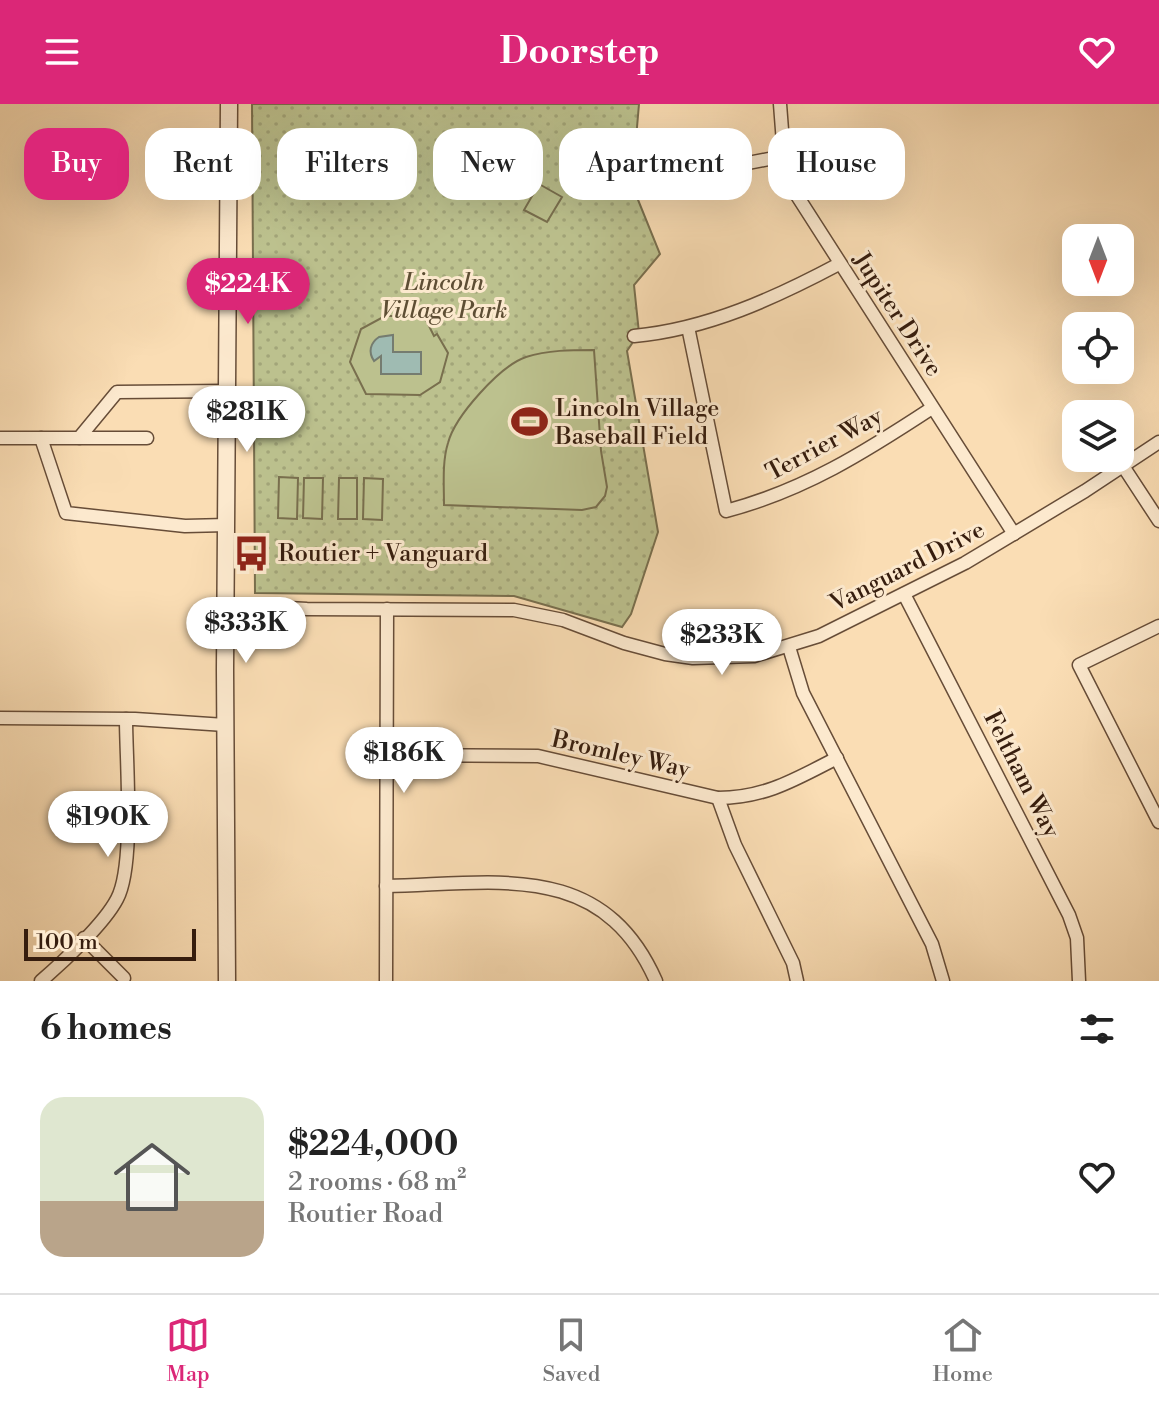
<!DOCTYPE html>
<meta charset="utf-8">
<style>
:root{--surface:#fff;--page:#f6f6f6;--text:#222;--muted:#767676;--line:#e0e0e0;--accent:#db2777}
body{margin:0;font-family:"Libre Bodoni",serif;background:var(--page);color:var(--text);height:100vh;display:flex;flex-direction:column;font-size:30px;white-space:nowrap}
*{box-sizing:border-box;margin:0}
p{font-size:26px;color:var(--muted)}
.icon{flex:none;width:44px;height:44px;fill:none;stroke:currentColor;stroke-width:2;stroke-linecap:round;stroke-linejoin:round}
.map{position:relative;height:877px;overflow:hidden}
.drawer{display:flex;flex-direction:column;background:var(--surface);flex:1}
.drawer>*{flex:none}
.top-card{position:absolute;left:24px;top:24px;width:1112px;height:72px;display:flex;gap:16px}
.needle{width:52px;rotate:180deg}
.fabs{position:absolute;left:1062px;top:120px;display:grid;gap:16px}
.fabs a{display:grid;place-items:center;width:72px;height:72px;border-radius:16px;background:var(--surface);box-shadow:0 8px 32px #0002;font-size:40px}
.scale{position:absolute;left:24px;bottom:20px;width:172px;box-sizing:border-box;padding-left:8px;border:4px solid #361d0e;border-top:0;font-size:22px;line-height:28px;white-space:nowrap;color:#361d0e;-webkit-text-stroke:6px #fce9ce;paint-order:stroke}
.price{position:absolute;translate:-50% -68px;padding:0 18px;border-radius:28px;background:#fff;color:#222;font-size:26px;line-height:52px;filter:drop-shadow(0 2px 4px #0008)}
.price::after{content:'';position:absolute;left:50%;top:48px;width:24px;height:18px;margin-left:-12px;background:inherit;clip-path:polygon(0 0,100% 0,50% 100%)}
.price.selected{background:var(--accent);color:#fff}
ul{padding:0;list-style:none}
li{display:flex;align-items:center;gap:24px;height:200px;padding:0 40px}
li span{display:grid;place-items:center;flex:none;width:224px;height:160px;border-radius:24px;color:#555}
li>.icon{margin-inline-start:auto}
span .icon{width:96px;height:96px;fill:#fffc;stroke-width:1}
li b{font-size:34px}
h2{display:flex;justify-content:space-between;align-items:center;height:96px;padding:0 40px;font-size:34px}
.tag{padding:0 28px;border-radius:24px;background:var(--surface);box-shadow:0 8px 32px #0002;font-size:28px;line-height:72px}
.tag.selected{background:var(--accent);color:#fff}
header{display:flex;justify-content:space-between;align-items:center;height:104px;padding:0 40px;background:var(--accent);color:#fff;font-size:36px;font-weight:700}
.dock{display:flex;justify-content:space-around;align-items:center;height:112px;border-top:2px solid var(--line);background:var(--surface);font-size:22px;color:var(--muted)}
.dock a{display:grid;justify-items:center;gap:4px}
.dock .selected{color:var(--accent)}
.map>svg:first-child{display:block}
</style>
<header><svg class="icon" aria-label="menu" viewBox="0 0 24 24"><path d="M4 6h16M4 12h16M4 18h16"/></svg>Doorstep<svg class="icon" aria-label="heart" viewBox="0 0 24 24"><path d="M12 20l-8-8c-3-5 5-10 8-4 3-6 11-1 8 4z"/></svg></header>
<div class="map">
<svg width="1159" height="877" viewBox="0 0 1159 877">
<defs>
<pattern id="park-dots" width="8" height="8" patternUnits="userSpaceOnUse" patternTransform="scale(2)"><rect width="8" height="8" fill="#bcc18e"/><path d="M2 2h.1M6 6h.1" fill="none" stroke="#a2a579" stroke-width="1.8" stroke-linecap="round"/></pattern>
</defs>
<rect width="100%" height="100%" fill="#faddb4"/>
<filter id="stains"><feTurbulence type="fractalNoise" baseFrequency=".0025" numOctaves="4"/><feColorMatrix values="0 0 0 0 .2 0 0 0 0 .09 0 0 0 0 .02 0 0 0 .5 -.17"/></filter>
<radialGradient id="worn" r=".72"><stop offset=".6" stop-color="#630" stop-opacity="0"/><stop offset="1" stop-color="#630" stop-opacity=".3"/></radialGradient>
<!-- park -->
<polygon fill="url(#park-dots)" stroke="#796f4e" stroke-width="2" points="252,0 639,0 632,81 660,150 634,181 639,229 627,247 658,428 631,510 622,523 514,492 255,489"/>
<!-- pitch -->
<g fill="#bcc18e" stroke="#796f4e" stroke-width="2">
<polygon points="539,80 562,93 547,118 524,106"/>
<polygon points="408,205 412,210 421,206 434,232 437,230 448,249 440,278 420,291 366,290 350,258 361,225 385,212 397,212"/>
<path d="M 594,246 L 601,347 L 607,383 L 605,392 L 596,403 L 582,406 L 444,401 C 444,381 442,358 448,339 C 455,312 500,262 526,253 C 548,246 571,246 594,246 Z"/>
<polygon points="279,373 298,374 297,415 278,414"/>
<polygon points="304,374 323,374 322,415 303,414"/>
<polygon points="339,374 357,374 357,415 338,415"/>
<polygon points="364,374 383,375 382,416 363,415"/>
</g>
<!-- water -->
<path fill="#9fbbb2" stroke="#757c70" stroke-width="2" d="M 393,231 L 393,248 L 421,248 L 421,270 L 381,270 L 381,252 L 374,257 C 368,248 370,239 379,233 Z"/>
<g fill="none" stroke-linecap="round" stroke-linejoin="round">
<defs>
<g id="minor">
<polyline points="780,0 784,52 796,90 1014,430"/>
<polyline points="717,65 784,52"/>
<path d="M 688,223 L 726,407 C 805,386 865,348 932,304"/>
<path d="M 634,232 C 708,225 775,194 839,160"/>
<polyline points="0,334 79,334 117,288 227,287"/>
<polyline points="41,334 66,409 185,422 227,421"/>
<polyline points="80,334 147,334"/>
<polyline points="1123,362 1159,417"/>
<polyline points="904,490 1069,811 1077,834 1079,877"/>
<polyline points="227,501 307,505 514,506 563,516 624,539 665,550 693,554 754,552 819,532 965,459 1085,387 1159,338"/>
<polyline points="1159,522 1079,561 1159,718"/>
<polyline points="789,543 803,589 932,840 943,877"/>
<polyline points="0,614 135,615 225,621"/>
<path d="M 386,651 L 538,652 L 718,694 C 765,694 796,675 837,654"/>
<polyline points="718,694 735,741 793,859 797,877"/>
<path d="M 386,782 C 496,780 602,755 656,877"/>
<polyline points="84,834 124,874"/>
<path d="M 41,877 C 63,858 104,820 117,795 C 135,762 126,657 126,615"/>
<polyline points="386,877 387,505"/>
</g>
<polyline id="tertiary" points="227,877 225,566 229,0"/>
</defs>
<!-- minor casing -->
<use href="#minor" stroke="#674d38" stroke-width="15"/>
<!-- tertiary casing -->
<use href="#tertiary" stroke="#674d38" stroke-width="19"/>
<!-- minor -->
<use href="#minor" stroke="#fce9ce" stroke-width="12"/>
<!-- tertiary -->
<use href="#tertiary" stroke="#fce9ce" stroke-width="16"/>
</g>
<!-- icons -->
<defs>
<symbol id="stadium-bare" viewBox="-9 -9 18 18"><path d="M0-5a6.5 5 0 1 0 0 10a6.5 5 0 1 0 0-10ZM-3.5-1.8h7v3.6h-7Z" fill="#8f2418" stroke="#fce9ce" stroke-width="2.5" paint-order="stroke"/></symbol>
<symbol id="bus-bare" viewBox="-9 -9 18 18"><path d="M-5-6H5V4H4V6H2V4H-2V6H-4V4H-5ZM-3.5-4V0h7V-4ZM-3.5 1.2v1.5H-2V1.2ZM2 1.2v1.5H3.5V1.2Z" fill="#8f2418" stroke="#fce9ce" stroke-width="2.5" paint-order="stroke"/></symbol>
</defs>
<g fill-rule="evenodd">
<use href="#stadium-bare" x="504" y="292" width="51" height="51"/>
<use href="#bus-bare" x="226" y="424" width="51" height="51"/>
</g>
<g text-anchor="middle" stroke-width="6" stroke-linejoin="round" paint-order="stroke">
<!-- park labels -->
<g font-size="24" font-style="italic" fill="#5e4e34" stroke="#fce9ce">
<text x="444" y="186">Lincoln<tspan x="444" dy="28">Village Park</tspan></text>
</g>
<!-- street labels -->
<g font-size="24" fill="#361d0e" stroke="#fce9ce">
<text transform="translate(898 210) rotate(57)" y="8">Jupiter Drive</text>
<text transform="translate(824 340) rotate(-28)" y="8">Terrier Way</text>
<text transform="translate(907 462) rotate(-27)" y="8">Vanguard Drive</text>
<text transform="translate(621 650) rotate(13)" y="8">Bromley Way</text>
<text transform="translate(1022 670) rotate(63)" y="8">Feltham Way</text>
</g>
<!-- poi labels -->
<g font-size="24" fill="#361d0e" stroke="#fce9ce" text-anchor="start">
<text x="555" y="312">Lincoln Village<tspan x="555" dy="28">Baseball Field</tspan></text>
<text x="278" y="457">Routier + Vanguard</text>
</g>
</g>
<rect width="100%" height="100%" filter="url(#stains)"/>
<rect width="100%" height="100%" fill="url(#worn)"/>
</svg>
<div class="fabs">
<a><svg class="needle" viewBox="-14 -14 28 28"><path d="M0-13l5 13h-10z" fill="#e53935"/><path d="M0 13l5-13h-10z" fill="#767676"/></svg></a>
<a><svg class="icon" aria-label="locate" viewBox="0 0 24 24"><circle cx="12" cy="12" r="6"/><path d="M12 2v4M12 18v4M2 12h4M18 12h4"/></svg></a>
<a><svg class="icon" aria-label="layers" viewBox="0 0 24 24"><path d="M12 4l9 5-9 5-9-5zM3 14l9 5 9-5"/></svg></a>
</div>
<div class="scale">100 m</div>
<b class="price selected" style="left:248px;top:222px">$224K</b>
<b class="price" style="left:247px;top:350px">$281K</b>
<b class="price" style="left:246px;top:561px">$333K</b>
<b class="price" style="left:722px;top:573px">$233K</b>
<b class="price" style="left:404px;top:691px">$186K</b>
<b class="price" style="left:108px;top:755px">$190K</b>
<div class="top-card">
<a class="tag selected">Buy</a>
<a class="tag">Rent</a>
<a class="tag">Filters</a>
<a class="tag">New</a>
<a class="tag">Apartment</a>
<a class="tag">House</a>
</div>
</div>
<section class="drawer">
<h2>6 homes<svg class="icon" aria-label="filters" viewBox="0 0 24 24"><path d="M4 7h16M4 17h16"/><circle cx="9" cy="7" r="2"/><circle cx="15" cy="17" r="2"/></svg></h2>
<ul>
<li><span style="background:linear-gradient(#dfe7d0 65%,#b9a48a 0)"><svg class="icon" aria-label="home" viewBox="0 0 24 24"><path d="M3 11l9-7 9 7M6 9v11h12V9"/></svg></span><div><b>$224,000</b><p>2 rooms · 68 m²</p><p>Routier Road</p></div><svg class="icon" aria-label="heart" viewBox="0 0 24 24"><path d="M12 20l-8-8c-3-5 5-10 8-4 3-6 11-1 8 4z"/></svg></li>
</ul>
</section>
<nav class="dock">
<a class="selected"><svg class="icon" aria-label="map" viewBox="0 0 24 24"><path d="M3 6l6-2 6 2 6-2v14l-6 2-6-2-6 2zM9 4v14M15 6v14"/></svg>Map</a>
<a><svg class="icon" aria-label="saved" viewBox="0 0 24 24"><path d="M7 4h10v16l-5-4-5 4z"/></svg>Saved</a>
<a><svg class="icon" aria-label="home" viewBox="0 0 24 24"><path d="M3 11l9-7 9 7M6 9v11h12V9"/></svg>Home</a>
</nav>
